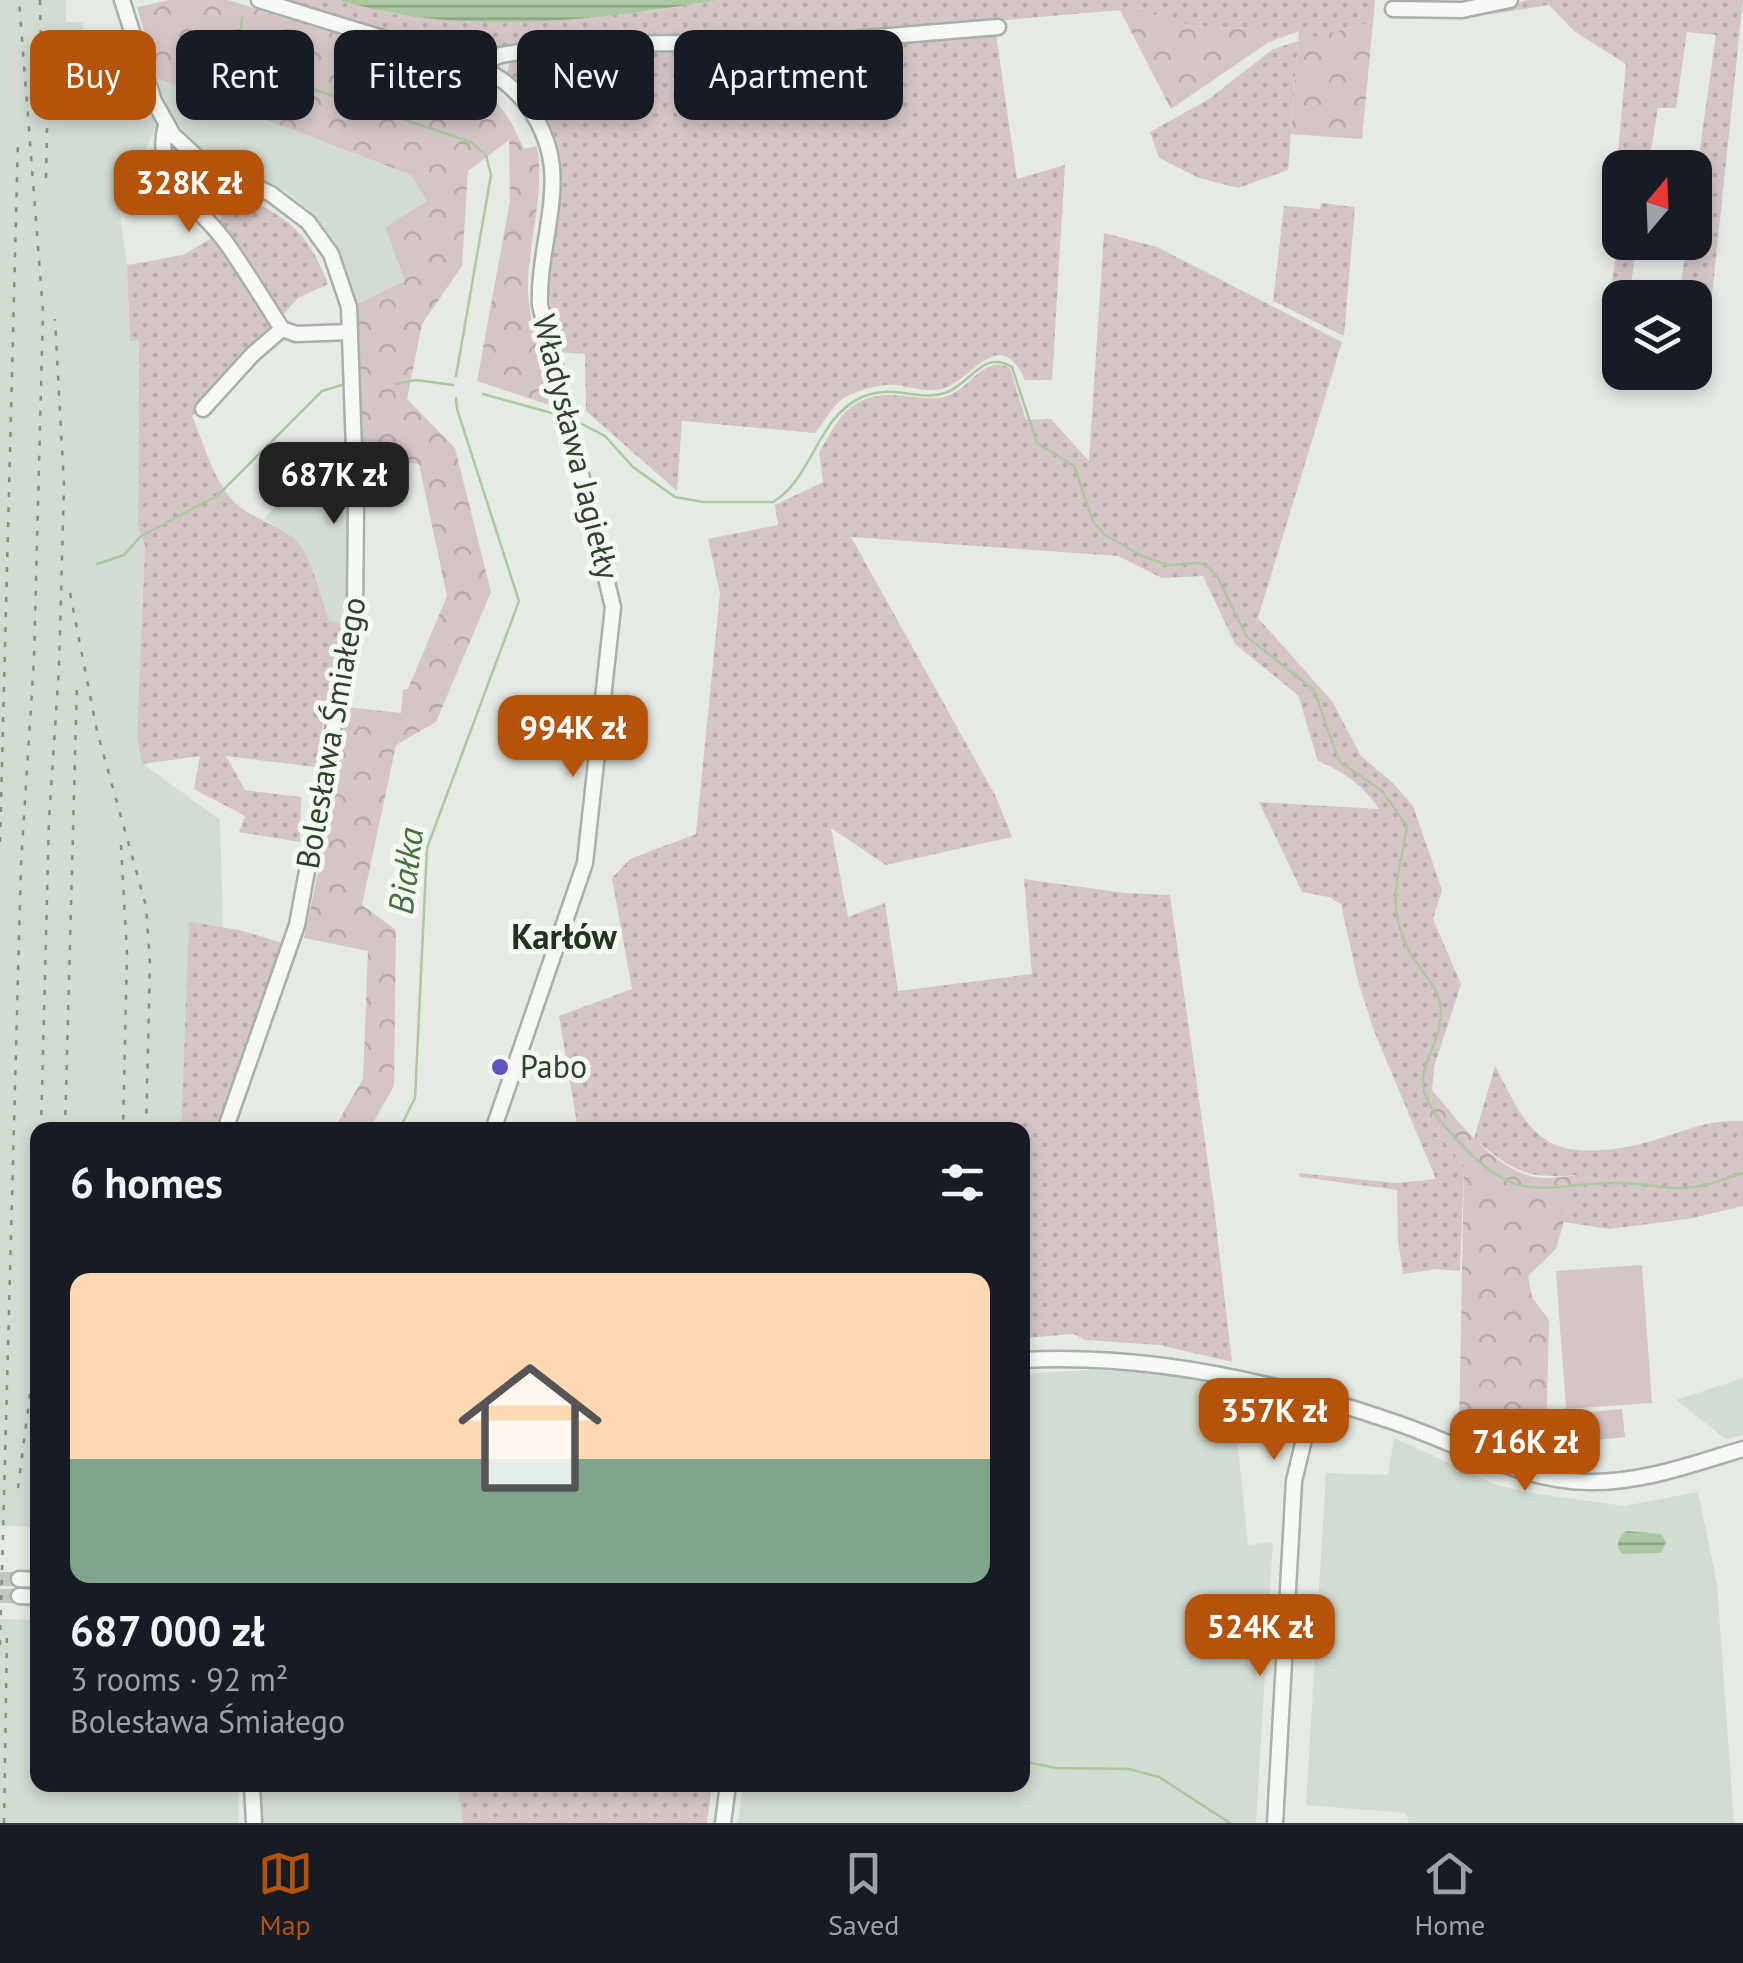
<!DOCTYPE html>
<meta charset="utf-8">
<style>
:root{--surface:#171b24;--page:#242831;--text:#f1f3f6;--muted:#9ea1a6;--line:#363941;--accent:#b45309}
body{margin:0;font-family:"PT Sans",sans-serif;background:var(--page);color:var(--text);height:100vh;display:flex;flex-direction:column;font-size:38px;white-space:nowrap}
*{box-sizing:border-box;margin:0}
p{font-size:32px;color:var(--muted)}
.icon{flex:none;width:55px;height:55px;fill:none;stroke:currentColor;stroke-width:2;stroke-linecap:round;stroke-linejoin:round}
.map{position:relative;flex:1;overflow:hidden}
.panel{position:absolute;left:30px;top:1122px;width:1000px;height:670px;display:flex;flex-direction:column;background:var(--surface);border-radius:20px;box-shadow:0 5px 15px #0003}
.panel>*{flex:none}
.guide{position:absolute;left:30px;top:30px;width:1000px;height:90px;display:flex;gap:20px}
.needle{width:65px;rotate:19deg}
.controls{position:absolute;left:1602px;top:150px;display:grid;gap:20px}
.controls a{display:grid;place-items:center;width:110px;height:110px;border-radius:20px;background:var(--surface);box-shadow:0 5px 15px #0003;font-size:50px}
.price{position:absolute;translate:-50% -85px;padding:0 22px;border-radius:20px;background:var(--accent);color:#fff;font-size:32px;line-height:65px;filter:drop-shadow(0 2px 5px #0008)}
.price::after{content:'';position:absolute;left:50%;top:60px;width:30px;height:22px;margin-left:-15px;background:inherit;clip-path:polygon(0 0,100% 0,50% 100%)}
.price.on{background:#222;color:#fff}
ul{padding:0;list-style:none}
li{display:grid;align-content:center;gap:20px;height:530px;padding:0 40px}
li+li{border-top:2px solid var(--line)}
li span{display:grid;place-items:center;height:310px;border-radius:20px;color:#555}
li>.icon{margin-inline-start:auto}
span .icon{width:180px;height:180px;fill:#fffc;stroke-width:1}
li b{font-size:42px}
h2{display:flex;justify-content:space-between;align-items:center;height:120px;padding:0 40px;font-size:42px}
.chip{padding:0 35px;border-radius:20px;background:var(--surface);box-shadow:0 5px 15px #0003;font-size:35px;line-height:90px}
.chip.on{background:var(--accent);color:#fff}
.tab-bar{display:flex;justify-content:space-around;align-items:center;height:140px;border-top:2px solid var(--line);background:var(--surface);font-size:28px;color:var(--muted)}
.tab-bar a{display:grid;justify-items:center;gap:5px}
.tab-bar .on{color:var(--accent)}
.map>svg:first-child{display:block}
</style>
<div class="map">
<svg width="1743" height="1823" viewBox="0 0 1743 1823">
<defs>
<pattern id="green-dots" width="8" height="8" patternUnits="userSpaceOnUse" patternTransform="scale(2.5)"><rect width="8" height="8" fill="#d4c6c6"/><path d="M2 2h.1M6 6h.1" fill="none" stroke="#b6abaa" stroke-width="1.8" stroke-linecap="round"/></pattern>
<pattern id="forest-crowns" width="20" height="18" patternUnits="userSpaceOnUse" patternTransform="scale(2.5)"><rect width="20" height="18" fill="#d4c6c6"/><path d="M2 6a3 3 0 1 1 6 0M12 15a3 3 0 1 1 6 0" fill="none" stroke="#b6abaa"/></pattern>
<pattern id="water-rules" width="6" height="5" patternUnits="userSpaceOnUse" patternTransform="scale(2.5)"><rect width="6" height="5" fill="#acc7a2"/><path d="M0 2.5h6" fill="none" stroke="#8ca384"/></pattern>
</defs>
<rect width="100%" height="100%" fill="#e5eae4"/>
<!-- built -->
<g fill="#d3dcd2">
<polygon points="0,0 66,0 66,22 83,23 84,39 100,44 124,63 136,78 157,127 140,160 116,184 127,265 130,341 139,339 138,527 145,545 137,735 143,764 220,820 223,927 189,921 181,1130 38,1130 37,1527 0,1526"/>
<polygon points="157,78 411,175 427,201 385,227 406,281 357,304 342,258 314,214 285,191 232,170 193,144 169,112"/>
<polygon points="346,489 348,597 344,624 329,622 302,548 286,532 264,519 283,498"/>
<polygon points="1089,1370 1167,1373 1232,1390 1248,1545 1273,1542 1256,1823 738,1823 743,1785 1022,1785 1023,1374"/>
<polygon points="1743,1378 1743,1435 1726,1439 1676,1400"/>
<polygon points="1394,1438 1497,1485 1532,1493 1624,1506 1698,1492 1717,1584 1734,1823 1409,1823 1406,1813 1306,1805 1326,1473 1388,1475"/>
<polygon points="0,1619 37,1620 38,1785 238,1785 239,1823 0,1823"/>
<polygon points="259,1785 457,1785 463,1823 261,1823"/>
</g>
<!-- green -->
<g fill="url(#green-dots)">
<polygon points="287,0 339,0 394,14 472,22 518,22 651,11 720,0 1375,0 1373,22 1298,41 1288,170 1238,188 1199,178 1159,158 1150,132 1209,99 1273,49 1298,41 1299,31 1269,42 1252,29 1191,26 1144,8 810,37 500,50 478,59 472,57 474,52 468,50 466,55 455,53 446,43 412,38"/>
<polygon points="1527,0 1743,0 1709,324 1695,323 1695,298 1679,297 1687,243 1695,242 1695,183 1716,35 1687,32 1676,108 1658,108 1648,167 1620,168 1620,215 1615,185 1626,64 1574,31 1549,5 1499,13 1458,15 1496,11"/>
<path d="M 996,35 L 1017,179 L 1065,165 L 1052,380 L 1025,380 C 1000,325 974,377 945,388 C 930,393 913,388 898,385 C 883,383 850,391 839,402 C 830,411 823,423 815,433 L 682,421 L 677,491 L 586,411 L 585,354 L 559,352 C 552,326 548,301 549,274 C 553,191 586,134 507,73 L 511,59 L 563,50 L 584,50 L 583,56 L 960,40 Z"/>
<path d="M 227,189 C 283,216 304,223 328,284 L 298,298 L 192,416 C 205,446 216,492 244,510 C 263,523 289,528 302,548 C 315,568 321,599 329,621 L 342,624 L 315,767 L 226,756 L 245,790 L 301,797 L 300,842 L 239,832 L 245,816 L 194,789 L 200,756 L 142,764 L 137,735 L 145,545 L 138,527 L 139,340 L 130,341 L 127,265 L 183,255 L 217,235 Z"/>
<polygon points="1321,203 1355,207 1344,336 1273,301 1284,206 1320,209"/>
<polygon points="1620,227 1620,242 1637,243 1629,297 1620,298 1620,310 1605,328"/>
<path d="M 1104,233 L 1157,247 L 1342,342 L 1258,618 L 1332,701 L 1361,756 L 1393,783 L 1413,806 L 1442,890 L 1433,919 L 1461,984 L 1434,1067 L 1429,1124 L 1464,1165 L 1460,1271 L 1436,1269 L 1403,1274 L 1398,1240 L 1397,1190 L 1300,1177 L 1299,1173 L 1396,1183 L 1436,1179 L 1374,1031 L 1358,981 L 1341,904 L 1329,897 L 1302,892 L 1259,802 L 1379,809 C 1365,787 1342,770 1318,761 L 1298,695 L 1235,644 L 1203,576 L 1162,578 L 1118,556 L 851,537 L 996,797 L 1012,837 L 886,865 L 831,828 L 848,917 L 885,903 L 898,991 L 1032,974 L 1024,879 L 1124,893 L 1170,895 L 1213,1198 L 1232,1362 L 1160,1345 L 1085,1340 L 1074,1334 L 1023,1338 L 1022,1130 L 578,1130 L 559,1016 L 632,989 L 612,878 L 630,859 L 696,834 L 720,593 L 708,539 L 778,525 L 775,505 L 823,482 L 819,452 C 828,438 837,418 851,407 C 886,381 922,407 950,395 C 972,386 984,355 1010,368 L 1026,420 L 1051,419 L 1089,461 Z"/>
<polygon points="189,921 243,931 282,943 218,1130 181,1130"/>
<path d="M 1495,1066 C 1509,1091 1522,1126 1548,1141 C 1576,1159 1632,1148 1661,1138 C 1689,1129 1713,1119 1743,1121 L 1743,1206 L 1688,1219 L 1609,1229 L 1564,1222 L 1576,1175 C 1525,1180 1513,1170 1474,1139 Z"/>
<polygon points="457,1785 712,1785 707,1823 463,1823"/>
</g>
<!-- forest -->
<g fill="url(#forest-crowns)">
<path d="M 170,0 L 228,0 L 480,79 L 511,122 L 524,149 L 537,146 C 545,197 529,236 528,285 C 528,326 544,367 555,407 L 477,381 L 510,201 L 509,140 L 468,171 L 462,266 L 422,324 L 407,399 L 455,448 L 491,592 L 436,722 L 396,745 L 362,905 L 396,930 L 394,1086 L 369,1130 L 333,1130 L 363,1079 L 368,951 L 304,938 L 323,850 L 346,707 L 401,713 L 403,690 L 408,689 L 447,596 L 419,464 L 364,460 L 357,304 L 405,281 L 385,227 L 427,201 L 411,175 L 157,78 L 137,7 Z"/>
<polygon points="1145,8 1191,26 1252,29 1269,42 1171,109 1120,10"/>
<polygon points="1373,22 1362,139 1291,134 1298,41"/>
<path d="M 1432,1090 C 1460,1122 1497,1176 1544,1178 C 1555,1178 1566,1176 1577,1175 L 1556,1249 L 1528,1276 L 1532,1297 L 1549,1320 L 1547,1406 L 1522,1455 L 1459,1428 L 1464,1165 L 1429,1124 Z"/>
</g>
<!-- pitch -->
<g fill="#d4c6c6">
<polygon points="1642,1265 1652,1403 1566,1409 1556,1271"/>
<polygon points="1622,1409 1625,1437 1571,1443 1568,1414"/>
</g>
<!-- water -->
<g fill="url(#water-rules)">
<path d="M 339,0 L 720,0 C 596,20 462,38 339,0 Z"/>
<path d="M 1627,1531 L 1661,1534 L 1666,1542 L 1661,1553 L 1623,1554 C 1614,1548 1618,1535 1627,1531 Z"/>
</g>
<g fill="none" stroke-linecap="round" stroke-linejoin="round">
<!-- stream -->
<g stroke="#acc7a2" stroke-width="2.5">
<path d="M 242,17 C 239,39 244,58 262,72 L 471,142 L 486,155 L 491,175 L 456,376"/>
<polyline points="396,384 416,380 453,385"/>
<polyline points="483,394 559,415"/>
<path d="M 572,419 L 605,436 L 633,467 L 675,497 L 703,502 L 773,502 C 813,478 817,417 862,397 C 895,383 917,402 945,393 C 970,385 982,349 1012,367 L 1037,443 L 1074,466 L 1093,521 L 1105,535 L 1142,556 L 1168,565 L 1200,563 L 1209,568 L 1218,578 L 1247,637 L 1314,690 L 1339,761 L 1382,791 L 1407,826 C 1400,875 1384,902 1409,951 C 1418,968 1436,984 1440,1003 C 1446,1039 1417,1064 1424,1091 C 1431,1114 1447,1129 1463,1146 C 1520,1207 1545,1183 1616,1183 C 1639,1182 1661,1189 1684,1188 C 1705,1187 1724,1179 1743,1173"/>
<polyline points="97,564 124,555 140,537 218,495 322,391 345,384"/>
<polyline points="399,1130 415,1098 427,848 519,601 457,409 456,398"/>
<polyline points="1022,1761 1056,1768 1129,1769 1159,1777 1230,1823"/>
</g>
<!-- minor-tunnel -->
<g stroke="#c1c8bf" stroke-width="14" stroke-dasharray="14 7" stroke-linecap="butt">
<polyline points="0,1579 19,1579"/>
<polyline points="0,1596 19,1596"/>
</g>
<defs>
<g id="minor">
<polyline points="122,0 154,101 173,135 200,160 271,194 308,222 331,254 349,307 356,507 355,610 297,925 225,1130"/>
<path d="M 259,0 C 311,16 362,32 413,47 C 444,57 480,63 506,83 C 532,104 549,136 552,168 C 556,209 538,261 540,305 L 613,607 L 585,863 L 493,1130"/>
<polyline points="1393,9 1462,10 1510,0"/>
<polyline points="482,69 489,59 501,55 567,44 818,42 998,27"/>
<path d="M 166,125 C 151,179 200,206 227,244 C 246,271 264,301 282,329"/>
<polyline points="203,409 253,354 282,329 296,334 350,332"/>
<path d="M 1022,1360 C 1148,1353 1275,1381 1394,1422 C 1457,1443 1520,1481 1588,1482 C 1642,1483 1692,1464 1743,1449"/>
<polyline points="19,1579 38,1580"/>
<polyline points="19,1596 38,1597"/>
<polyline points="252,1785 254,1823"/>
<polyline points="723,1823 728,1785"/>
<polyline points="1275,1823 1294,1481 1314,1398"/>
</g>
</defs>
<!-- minor casing -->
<use href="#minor" stroke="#a7b1a6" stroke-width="19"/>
<!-- minor -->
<use href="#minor" stroke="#f7f9f6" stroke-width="14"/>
<!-- rail -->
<g stroke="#82937f" stroke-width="2.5" stroke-dasharray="5 10" stroke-linecap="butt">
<polyline points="40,0 41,45"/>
<polyline points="46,178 49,28"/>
<polyline points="70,593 97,731 146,906 150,963 146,1130"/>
<polyline points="0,842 18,140"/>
<polyline points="121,845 127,953 123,1130"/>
<polyline points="41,1130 49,820 59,668 64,485 55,319"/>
<polyline points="65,1130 77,683"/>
<polyline points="18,1488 35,1355 38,1249"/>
<polyline points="0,1645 21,864 34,659 43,311 19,0"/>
<polyline points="4,1823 7,1632"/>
</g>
</g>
<!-- markers -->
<circle fill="#5e55c3" stroke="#f4f8f3" stroke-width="4" cx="500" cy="1067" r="10"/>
<g text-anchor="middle" stroke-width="10" stroke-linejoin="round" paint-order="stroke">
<!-- street labels -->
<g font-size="32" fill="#30412d" stroke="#f4f8f3">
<text transform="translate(576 447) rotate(76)" y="11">Władysława Jagiełły</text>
<text transform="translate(331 733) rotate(-80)" y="11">Bolesława Śmiałego</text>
</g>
<!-- poi labels -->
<g font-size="32" fill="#30412d" stroke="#f4f8f3" text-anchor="start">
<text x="520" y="1078">Pabo</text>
</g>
<!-- water labels -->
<g font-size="35" font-style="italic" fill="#47723b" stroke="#f4f8f3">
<text transform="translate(406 871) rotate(-83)" y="12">Białka</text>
</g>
<!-- neighbourhood labels -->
<g font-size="35" font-weight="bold" fill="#21321f" stroke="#f4f8f3">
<text x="564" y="949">Karłów</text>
</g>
</g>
</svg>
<div class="controls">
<a><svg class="needle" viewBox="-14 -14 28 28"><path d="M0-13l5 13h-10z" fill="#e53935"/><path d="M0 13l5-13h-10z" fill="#9ea1a6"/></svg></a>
<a><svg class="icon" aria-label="layers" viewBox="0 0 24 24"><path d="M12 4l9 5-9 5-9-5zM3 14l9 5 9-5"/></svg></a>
</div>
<b class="price" style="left:189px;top:235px">328K zł</b>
<b class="price on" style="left:334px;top:527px">687K zł</b>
<b class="price" style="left:573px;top:780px">994K zł</b>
<b class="price" style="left:1274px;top:1463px">357K zł</b>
<b class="price" style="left:1525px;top:1494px">716K zł</b>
<b class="price" style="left:1260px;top:1679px">524K zł</b>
<div class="guide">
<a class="chip on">Buy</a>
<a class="chip">Rent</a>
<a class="chip">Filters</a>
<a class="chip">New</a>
<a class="chip">Apartment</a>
</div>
<section class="panel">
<h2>6 homes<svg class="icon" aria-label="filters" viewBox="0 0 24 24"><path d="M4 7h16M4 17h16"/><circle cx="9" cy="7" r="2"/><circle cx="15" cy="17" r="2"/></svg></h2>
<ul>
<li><span style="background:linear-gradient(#ffd9b3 60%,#7fa58c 0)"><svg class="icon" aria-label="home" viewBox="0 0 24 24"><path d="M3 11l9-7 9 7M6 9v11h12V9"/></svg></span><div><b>687 000 zł</b><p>3 rooms · 92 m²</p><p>Bolesława Śmiałego</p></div></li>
</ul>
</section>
</div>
<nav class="tab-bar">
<a class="on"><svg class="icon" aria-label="map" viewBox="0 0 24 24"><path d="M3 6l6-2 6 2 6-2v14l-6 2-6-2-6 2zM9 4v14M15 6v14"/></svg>Map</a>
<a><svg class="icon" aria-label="saved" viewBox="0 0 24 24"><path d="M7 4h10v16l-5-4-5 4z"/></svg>Saved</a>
<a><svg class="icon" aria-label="home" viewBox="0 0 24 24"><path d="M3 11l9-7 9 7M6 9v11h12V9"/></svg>Home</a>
</nav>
